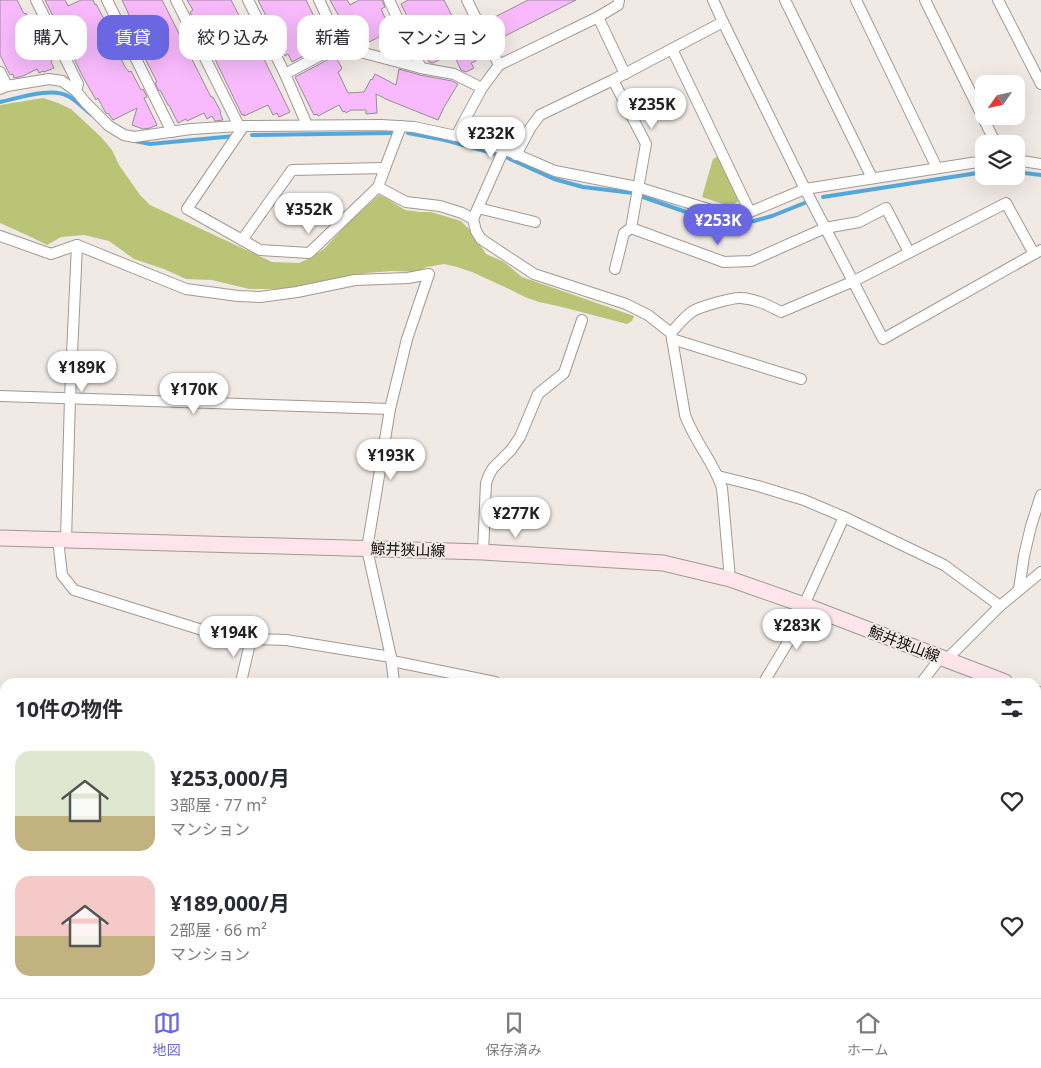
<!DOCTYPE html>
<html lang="ja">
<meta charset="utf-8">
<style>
:root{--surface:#fff;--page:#f2f2f3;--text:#2b2b33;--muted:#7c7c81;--line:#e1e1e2;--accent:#6967e1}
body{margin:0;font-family:"Noto Sans","Noto Sans JP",sans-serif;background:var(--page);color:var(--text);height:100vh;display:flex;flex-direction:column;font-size:19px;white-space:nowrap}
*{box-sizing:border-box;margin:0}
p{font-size:16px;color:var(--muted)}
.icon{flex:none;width:28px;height:28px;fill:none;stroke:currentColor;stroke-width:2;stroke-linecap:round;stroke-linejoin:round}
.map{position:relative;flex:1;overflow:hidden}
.side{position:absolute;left:0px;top:678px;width:1041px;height:321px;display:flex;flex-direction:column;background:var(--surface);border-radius:15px 15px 0 0;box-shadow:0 5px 20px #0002}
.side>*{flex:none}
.top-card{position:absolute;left:15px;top:15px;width:500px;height:45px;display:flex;gap:10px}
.needle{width:32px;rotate:236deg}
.tools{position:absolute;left:975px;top:75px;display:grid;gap:10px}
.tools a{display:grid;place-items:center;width:50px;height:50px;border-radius:10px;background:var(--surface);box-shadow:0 5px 20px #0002;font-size:25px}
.price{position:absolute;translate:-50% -42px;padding:0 11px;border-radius:18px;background:#fff;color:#222;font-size:16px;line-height:32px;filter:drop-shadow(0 1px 2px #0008)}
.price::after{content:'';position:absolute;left:50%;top:30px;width:15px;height:11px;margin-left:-8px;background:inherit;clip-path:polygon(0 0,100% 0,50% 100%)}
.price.current{background:var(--accent);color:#fff}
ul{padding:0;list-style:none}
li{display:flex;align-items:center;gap:15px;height:125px;padding:0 15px}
li span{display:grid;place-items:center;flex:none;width:140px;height:100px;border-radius:15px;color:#555}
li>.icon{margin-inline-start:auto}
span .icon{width:60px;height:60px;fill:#fffc;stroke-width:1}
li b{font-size:21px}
h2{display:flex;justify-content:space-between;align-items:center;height:60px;padding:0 15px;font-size:21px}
.chip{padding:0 18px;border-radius:15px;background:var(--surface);box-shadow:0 5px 20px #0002;font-size:18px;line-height:45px}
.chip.current{background:var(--accent);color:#fff}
.tab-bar{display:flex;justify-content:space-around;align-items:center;height:70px;border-top:1px solid var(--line);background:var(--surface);font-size:14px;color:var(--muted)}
.tab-bar a{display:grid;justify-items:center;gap:2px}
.tab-bar .current{color:var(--accent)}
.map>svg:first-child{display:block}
</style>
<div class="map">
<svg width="1041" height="998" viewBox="0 0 1041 998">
<rect width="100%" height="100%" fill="#f1e9e4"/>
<!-- green -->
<g fill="#bac477">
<polygon points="43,98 58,103 71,109 101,137 112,150 119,165 140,195 150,205 272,262 299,263 310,258 324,249 350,221 379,195 386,198 405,210 420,212 431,212 461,221 470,230 486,254 504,262 522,277 634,316 632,321 627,324 558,306 539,302 525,297 509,289 472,272 457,267 444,264 427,267 415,272 392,271 367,273 330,282 280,289 249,289 212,280 186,279 164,269 134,259 109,241 84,235 61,237 47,245 29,236 0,223 0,105"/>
<polygon points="718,156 740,200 733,205 726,205 702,197 713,159"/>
</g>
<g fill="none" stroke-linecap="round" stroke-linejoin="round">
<!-- stream -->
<g stroke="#52a8db" stroke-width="4">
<path d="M 0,102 C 19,98 52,86 70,97 C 78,102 84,109 92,115"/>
<polyline points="408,133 445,140 496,154"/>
<polyline points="252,135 393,133"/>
<polyline points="135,141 150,144 235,136"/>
<polyline points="508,158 554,179 583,187 633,193"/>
<polyline points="1016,172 1041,175"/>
<polyline points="643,197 712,221 733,223 754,221 772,216 807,202"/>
<polyline points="823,197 984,172"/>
</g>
</g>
<!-- building -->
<g fill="#f8bafc" stroke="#948e94">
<polygon points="0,0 17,0 23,12 25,14 26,13 37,36 38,35 40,38 40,37 52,61 51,62 54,68 44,72 43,71 39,73 37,69 23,76 14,78 13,74 10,75 0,55"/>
<polygon points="45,0 65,0 68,6 81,0 93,0 95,5 96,4 112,34 110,36 125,67 129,72 131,71 141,90 143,89 147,97 144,98 157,125 150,128 143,129 132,125 137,108 113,120 108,113 107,114 105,112 98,98 96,100 83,77"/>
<polygon points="122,0 162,0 211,97 213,97 221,112 220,113 223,120 215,121 212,116 207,119 204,113 187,121 186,119 178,123 169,105 168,105 160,90 159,91 155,83 157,82 126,21 131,19"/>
<polygon points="187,0 231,0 248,33 249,32 261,56 262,55 290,112 279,117 277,113 273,115 268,105 244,116 244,114 242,115 197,22 195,22 190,12 193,10"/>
<polygon points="258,0 306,0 322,33 323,33 328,43 292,62 288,54 285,56 280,47 284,46 274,24 272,25 270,22 269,22"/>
<polygon points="330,0 347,0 350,5 359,0 382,0 385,7 381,9 392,33 394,32 395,34 397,33 406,51 398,55 389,52 381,36 363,45 359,44 357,40 353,42"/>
<polygon points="408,0 444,0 458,28 459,28 476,61 471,63 474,68 466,72 461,70 453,53 433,63 429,62 420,44 418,45 409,27 412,26 401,4"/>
<polygon points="528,0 576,0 499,39 489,20"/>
<polygon points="335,56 342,68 341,69 341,70 338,72 348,93 364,92 371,79 372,80 375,74 396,85 399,69 420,75 452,81 458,84 444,107 438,120 388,100 376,94 377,113 366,114 366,110 351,110 346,113 345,111 343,112 339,105 318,116 317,114 314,115 295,77"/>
</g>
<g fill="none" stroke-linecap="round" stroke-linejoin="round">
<defs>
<g id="minor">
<polyline points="36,0 78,84 76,91"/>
<polyline points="107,0 172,132"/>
<polyline points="176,0 239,126"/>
<polyline points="248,0 285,74 307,125"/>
<polyline points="319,0 340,45 364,53 421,68 454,74 482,88"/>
<polyline points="389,0 421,68"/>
<polyline points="467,0 499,65"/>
<polyline points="713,0 723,22 805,189 883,339 1041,250"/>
<polyline points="785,0 872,178"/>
<polyline points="856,0 937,168"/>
<polyline points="925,0 996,144"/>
<polyline points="998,0 1041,84"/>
<polyline points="598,17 625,74"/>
<polyline points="672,49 750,212"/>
<polyline points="0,72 7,86"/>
<polyline points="285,74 340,45"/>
<polyline points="613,80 646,144 631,228 724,262 751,261 825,228 859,222 886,208 909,252"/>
<polyline points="0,89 7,86 49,79 62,81 76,91 86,103 109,126 124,135 134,137 191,129 239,126 381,125 414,127 456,136 504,149 555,171 637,187 721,213 750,212 805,189 984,161"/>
<polyline points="243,127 187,209 260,250 309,253 378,187 406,202 440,206 462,213 473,219"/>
<polyline points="456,136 482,88 499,65 598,17 618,5 619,0"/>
<path d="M 504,149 L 473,219 L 476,231 L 481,239 L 534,274 L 626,304 L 648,315 L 671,333 L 685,415 C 694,441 714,462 722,488 L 730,579"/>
<polyline points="516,155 531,127 540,115 613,80 723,22"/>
<polyline points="1016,160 1041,164"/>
<polyline points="385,168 401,126"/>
<polyline points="478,208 535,222"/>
<polyline points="0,236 51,254 77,245 186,289 238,296 260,297 297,292 355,280 408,278 429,274 407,339 390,409 367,549 391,657 394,682"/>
<polyline points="242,240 292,170 385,168 378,187"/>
<polyline points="615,269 624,233 631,228"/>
<path d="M 671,333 C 678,325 684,317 693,311 C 700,307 733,297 741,298 C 756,299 768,305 781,312 L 854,281 L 1006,203 L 1034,254"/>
<polyline points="672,339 801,379"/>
<polyline points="0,396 390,409"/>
<polyline points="718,476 758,486 804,500 844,517 944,565 1000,606"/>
<polyline points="58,539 62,575 74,590 215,634 251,639 286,640 391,657"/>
<polyline points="66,540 70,398 77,245"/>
<polyline points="483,552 486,483 489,475 493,468 511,450 520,437 538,394 564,373 582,320"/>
<polyline points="1019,589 1024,556 1031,526 1041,495"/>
<polyline points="804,605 844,517"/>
<polyline points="946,660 1000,606 1041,572"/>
<polyline points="392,661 495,682"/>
<polyline points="241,682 251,639"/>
<polyline points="764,682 809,607"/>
<polyline points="922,682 940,658"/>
<polyline points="437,994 439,998"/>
<polyline points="742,994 747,998"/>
<polyline points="995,994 998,998"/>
<polyline points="223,998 229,994"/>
<polyline points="599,998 604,994"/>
<polyline points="668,998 669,996 671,998"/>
<polyline points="712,998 715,994"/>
</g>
<g id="secondary">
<polyline points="0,538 483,552 663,563 730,579 804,605 1005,682"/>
<polyline points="1036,694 1041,695"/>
<polyline points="1036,832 1041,828"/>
<polyline points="832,998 837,994"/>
</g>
</defs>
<!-- minor casing -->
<use href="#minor" stroke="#a09994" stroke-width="12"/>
<!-- secondary casing -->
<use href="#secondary" stroke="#a09994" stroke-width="17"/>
<!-- minor -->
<use href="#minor" stroke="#fff" stroke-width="10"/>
<!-- secondary -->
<use href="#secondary" stroke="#fde5eb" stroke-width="15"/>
</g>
<g text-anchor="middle" stroke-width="4" stroke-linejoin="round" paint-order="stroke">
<!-- street labels -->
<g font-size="15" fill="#13100f" stroke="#f1e9e4">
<text transform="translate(408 550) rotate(2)" y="5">鯨井狭山線</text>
<text transform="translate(904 644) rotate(21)" y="5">鯨井狭山線</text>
</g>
</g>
</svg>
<div class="tools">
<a><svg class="needle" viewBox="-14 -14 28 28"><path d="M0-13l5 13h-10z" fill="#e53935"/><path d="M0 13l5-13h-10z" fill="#7c7c81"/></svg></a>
<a><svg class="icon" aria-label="layers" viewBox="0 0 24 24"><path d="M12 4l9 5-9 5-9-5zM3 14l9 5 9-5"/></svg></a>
</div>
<b class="price" style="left:652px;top:130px">¥235K</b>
<b class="price" style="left:491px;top:159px">¥232K</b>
<b class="price" style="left:309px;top:235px">¥352K</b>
<b class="price current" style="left:718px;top:246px">¥253K</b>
<b class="price" style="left:82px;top:393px">¥189K</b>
<b class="price" style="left:194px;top:415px">¥170K</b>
<b class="price" style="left:391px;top:481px">¥193K</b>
<b class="price" style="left:516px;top:539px">¥277K</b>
<b class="price" style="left:797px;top:651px">¥283K</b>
<b class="price" style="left:234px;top:658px">¥194K</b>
<div class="top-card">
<a class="chip">購入</a>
<a class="chip current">賃貸</a>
<a class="chip">絞り込み</a>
<a class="chip">新着</a>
<a class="chip">マンション</a>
</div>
<section class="side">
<h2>10件の物件<svg class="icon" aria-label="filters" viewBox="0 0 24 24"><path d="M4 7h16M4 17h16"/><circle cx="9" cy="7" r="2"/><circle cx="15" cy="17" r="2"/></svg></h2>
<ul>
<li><span style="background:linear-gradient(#dfe7d0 65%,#c2b280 0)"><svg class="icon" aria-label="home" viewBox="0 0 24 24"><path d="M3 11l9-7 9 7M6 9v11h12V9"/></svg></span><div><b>¥253,000/月</b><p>3部屋 · 77 m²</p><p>マンション</p></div><svg class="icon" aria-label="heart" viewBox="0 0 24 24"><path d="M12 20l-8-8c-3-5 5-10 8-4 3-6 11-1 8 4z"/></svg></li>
<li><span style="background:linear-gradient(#f6c9c9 60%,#c2b280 0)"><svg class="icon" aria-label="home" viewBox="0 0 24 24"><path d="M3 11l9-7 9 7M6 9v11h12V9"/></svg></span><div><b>¥189,000/月</b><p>2部屋 · 66 m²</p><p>マンション</p></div><svg class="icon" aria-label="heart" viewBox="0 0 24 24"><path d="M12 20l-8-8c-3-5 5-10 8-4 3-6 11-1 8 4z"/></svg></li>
</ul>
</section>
</div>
<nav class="tab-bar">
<a class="current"><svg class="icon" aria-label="map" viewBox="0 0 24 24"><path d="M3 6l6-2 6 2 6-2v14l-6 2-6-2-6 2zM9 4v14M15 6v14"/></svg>地図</a>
<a><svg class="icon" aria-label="saved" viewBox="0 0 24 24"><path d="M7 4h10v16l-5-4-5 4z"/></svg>保存済み</a>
<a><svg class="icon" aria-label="home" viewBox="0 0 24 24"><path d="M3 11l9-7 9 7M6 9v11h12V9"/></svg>ホーム</a>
</nav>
